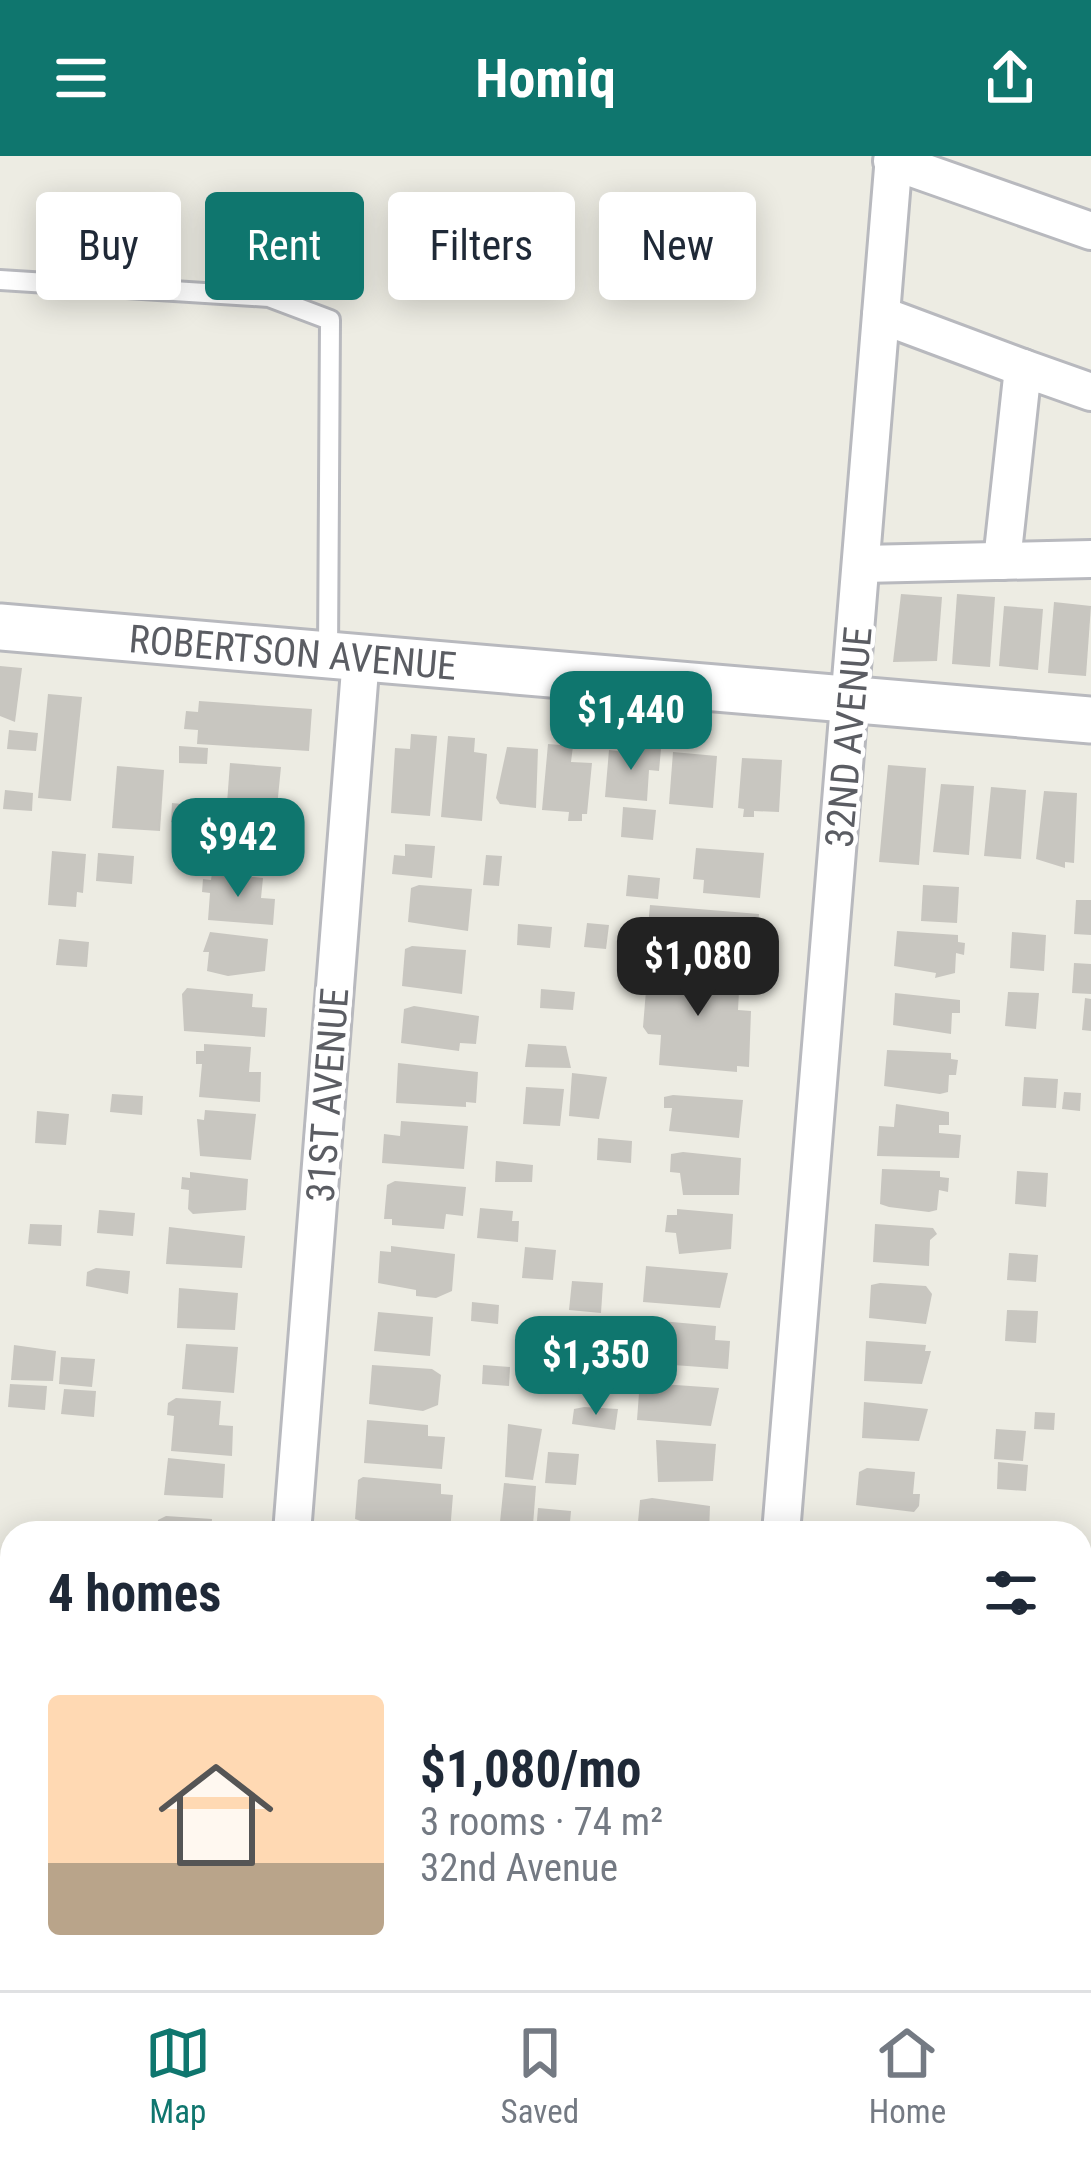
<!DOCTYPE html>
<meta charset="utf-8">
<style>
:root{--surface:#fff;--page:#f6f6f7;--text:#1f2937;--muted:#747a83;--line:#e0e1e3;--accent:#0f766e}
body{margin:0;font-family:"Roboto Condensed",sans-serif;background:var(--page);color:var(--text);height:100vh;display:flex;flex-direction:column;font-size:45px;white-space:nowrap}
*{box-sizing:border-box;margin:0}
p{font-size:39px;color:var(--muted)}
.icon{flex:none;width:66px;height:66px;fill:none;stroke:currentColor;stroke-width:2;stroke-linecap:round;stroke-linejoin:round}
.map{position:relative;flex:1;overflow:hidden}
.panel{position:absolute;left:0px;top:1365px;width:1092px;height:471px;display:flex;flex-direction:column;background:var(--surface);border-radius:36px 36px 0 0;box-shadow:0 6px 30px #0003}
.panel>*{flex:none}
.hud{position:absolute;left:36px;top:36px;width:1020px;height:108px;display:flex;gap:24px}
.price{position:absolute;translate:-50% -102px;padding:0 27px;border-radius:24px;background:var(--accent);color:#fff;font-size:39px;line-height:78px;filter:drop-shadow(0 3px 6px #0008)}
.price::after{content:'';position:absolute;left:50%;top:72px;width:36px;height:27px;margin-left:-18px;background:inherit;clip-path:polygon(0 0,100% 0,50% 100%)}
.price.on{background:#222;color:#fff}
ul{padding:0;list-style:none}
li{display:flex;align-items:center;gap:36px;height:300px;padding:0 48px}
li+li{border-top:3px solid var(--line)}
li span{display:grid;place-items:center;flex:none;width:336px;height:240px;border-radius:12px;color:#555}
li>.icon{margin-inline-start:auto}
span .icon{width:144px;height:144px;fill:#fffc;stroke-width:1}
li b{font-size:51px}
h2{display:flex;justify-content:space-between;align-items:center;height:144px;padding:0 48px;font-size:51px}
.chip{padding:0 42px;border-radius:12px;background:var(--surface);box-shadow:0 6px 30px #0003;font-size:42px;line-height:108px}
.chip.on{background:var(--accent);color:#fff}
header{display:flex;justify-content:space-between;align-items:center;height:156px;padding:0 48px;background:var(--accent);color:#fff;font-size:54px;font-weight:700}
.dock{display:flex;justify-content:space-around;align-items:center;height:168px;border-top:3px solid var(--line);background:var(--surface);font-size:33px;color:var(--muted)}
.dock a{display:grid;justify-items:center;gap:6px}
.dock .on{color:var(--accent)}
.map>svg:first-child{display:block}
</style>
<header><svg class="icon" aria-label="menu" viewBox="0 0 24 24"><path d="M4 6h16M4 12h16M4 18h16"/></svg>Homiq<svg class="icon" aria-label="share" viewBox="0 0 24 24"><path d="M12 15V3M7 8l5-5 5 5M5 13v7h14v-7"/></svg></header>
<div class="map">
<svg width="1091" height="1834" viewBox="0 0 1091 1834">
<rect width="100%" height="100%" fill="#edece3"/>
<!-- building -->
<g fill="#c8c6c0">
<polygon points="901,438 942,441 937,505 893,506"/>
<polygon points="957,438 995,441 990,511 952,508"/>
<polygon points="1054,446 1091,450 1086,520 1048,517"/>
<polygon points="1004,450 1043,453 1038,514 999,510"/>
<polygon points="0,510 22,512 15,566 0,560"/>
<polygon points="48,538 82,541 71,645 38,642"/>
<polygon points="199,545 312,553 309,595 197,588 198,574 184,573 186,555 198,556"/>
<polygon points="9,574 38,577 36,595 7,593"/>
<polygon points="411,578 437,580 430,660 391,657 395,592 410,593"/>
<polygon points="448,580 475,582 474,596 487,598 482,665 441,661"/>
<polygon points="548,588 573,590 571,606 592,607 587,658 582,658 582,665 568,665 569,656 542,654"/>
<polygon points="179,590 208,592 207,608 179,607"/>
<polygon points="507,591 538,593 536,652 500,648 496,642"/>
<polygon points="625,591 661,593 659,615 649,614 647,645 605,641 609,594 625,596"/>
<polygon points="673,596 717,600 713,652 669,648"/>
<polygon points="742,602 782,604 779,656 754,655 754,661 743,661 744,653 738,652"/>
<polygon points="230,607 281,611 277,651 227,647"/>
<polygon points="888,609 926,612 919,709 879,706"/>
<polygon points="117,610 164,614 160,675 112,672"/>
<polygon points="941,628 974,630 969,699 933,696"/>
<polygon points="991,631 1026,634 1021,703 984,700"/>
<polygon points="5,634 33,637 32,655 3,653"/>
<polygon points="1044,635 1077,637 1074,707 1065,706 1065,712 1036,703"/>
<polygon points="172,647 203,650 202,669 171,666"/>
<polygon points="623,651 656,654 653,684 621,681"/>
<polygon points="210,661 281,667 278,709 207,704"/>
<polygon points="405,688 435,690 432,722 392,718 394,699 405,700"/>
<polygon points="696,692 764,697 760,742 703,737 704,724 693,723"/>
<polygon points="52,695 86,698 83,737 77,736 76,751 48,749"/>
<polygon points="98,697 134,700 132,728 96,725"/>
<polygon points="486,699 502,700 499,730 483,729"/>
<polygon points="212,717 263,722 261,742 275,743 273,769 208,764 210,737 202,736 203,723 211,724"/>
<polygon points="628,719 660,722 658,743 626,740"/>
<polygon points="419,729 472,733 468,775 408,766 411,732"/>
<polygon points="923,729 959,731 957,767 921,765"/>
<polygon points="1076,744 1091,744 1091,779 1074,778"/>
<polygon points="650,749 759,758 756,791 747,790 746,802 646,792"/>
<polygon points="587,767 609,769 606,793 584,791"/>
<polygon points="518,768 552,771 550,792 517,789"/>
<polygon points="897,775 958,779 958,786 965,787 964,799 956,797 955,817 935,822 936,817 894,810"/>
<polygon points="210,776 268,783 265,815 228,820 207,815 209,796 203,796"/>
<polygon points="1012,776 1046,779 1044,815 1010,812"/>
<polygon points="59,783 89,786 87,811 56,809"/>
<polygon points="412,790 466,794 462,838 402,830 405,793"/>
<polygon points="1074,807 1091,808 1091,838 1072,837"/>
<polygon points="648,810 740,817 738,854 751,855 749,911 737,910 737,916 659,909 661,879 648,878 643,871"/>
<polygon points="187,832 253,838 252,851 267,852 265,881 184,875 182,838"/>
<polygon points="541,833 575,836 573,854 540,852"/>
<polygon points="1008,836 1039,837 1036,873 1005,870"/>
<polygon points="895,837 960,844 960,857 952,857 951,878 893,869"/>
<polygon points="1085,842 1091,843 1091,875 1082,874"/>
<polygon points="414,850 479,860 476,888 460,887 459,895 401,887 404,853"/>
<polygon points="204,888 251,891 249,916 261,916 260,946 199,941 202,908 196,908 196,895 204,895"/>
<polygon points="528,888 566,890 571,912 525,911"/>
<polygon points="887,894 951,897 951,903 958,904 956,919 949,919 948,936 940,938 884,930"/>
<polygon points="398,907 478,916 476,947 466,946 466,951 396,947"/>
<polygon points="572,917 607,921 599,963 569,960"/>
<polygon points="1024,921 1058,923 1056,952 1022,950"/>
<polygon points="526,931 564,933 560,970 523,968"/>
<polygon points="1064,936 1081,937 1080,955 1062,953"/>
<polygon points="112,938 143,940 142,959 110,956"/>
<polygon points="673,939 743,944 739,982 669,975 672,952 664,952 664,941"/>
<polygon points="896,948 949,956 949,969 939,969 939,977 961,979 959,1002 877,1000 879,970 894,971"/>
<polygon points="205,954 256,958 251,1004 200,1000 197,963 204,964"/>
<polygon points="37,955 69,958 66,989 35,987"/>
<polygon points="401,965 468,970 464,1013 382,1007 384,978 400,980"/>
<polygon points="598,982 632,985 631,1007 597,1004"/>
<polygon points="683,996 741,1002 739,1039 683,1039 680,1017 670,1016 671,998"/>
<polygon points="496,1005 533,1009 532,1026 495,1026"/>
<polygon points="882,1013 940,1015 940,1021 949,1022 948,1036 939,1034 937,1054 929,1056 889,1051 880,1048"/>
<polygon points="1017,1015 1048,1017 1046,1051 1015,1048"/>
<polygon points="190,1016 248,1023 246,1054 193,1058 188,1053 189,1034 181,1033 182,1021 190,1022"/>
<polygon points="395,1025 466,1031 463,1060 446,1058 444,1073 392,1069 392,1063 384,1063 387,1029"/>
<polygon points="480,1052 513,1055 512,1065 519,1065 518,1086 477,1082"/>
<polygon points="677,1053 733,1058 731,1093 679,1098 676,1077 665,1076 667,1059 677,1059"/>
<polygon points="99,1054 135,1057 133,1080 97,1077"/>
<polygon points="30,1068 62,1069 61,1090 28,1088"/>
<polygon points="875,1068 933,1072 937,1078 930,1084 929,1110 873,1106"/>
<polygon points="169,1071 245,1080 242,1112 166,1108"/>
<polygon points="391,1090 455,1098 452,1135 436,1142 416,1140 416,1134 378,1127 380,1095 391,1096"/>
<polygon points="525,1091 556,1094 553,1124 522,1122"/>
<polygon points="1009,1097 1038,1099 1036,1126 1007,1124"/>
<polygon points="646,1110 728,1117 720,1152 643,1146"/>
<polygon points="96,1112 130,1115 128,1138 86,1130 87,1116"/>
<polygon points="572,1125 603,1127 601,1157 569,1154"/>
<polygon points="880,1127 926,1130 932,1138 926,1168 869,1162 871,1129"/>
<polygon points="179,1132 238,1137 235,1174 177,1172"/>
<polygon points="472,1146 499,1149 498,1168 471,1165"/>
<polygon points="1007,1154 1038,1155 1036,1187 1005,1185"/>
<polygon points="378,1156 433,1161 430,1200 374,1195"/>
<polygon points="650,1164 716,1170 715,1184 730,1185 728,1213 646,1207 645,1172"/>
<polygon points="554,1174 592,1176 590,1212 551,1210"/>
<polygon points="866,1185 926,1189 925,1195 931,1195 922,1228 864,1225"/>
<polygon points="186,1188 238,1191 234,1237 182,1233"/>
<polygon points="14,1189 56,1195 53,1225 11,1224"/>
<polygon points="61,1201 95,1203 92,1231 59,1228"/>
<polygon points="372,1209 432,1213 441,1219 438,1249 423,1255 369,1248"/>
<polygon points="483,1209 510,1211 509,1230 482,1228"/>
<polygon points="10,1228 47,1230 45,1254 8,1251"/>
<polygon points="661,1228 719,1232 711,1270 637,1264 639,1237 654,1238"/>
<polygon points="64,1233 96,1235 94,1261 61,1258"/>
<polygon points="176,1242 221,1245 219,1269 233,1270 232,1300 171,1295 174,1260 167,1259 168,1247"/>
<polygon points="864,1246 928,1253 919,1285 862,1282"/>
<polygon points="584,1251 618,1253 615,1274 572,1268 574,1253"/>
<polygon points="1035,1256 1055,1257 1054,1274 1034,1273"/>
<polygon points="367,1264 428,1269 428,1280 445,1281 442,1313 364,1307"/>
<polygon points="508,1268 542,1273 533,1324 505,1321"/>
<polygon points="996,1273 1026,1275 1023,1305 994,1303"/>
<polygon points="656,1284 716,1288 713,1325 658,1326"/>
<polygon points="548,1296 579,1298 576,1329 545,1327"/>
<polygon points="168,1302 225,1308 223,1342 164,1339"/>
<polygon points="998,1306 1028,1309 1026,1335 997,1333"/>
<polygon points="867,1312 915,1316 913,1338 920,1338 919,1350 914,1356 856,1349 859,1316"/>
<polygon points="363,1321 441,1328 441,1338 453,1339 450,1376 369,1374 369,1368 355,1363 358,1324"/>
<polygon points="504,1327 536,1330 533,1369 500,1366"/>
<polygon points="652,1342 710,1350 709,1377 637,1377 640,1344"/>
<polygon points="538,1352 571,1355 569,1377 536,1377"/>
<polygon points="166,1360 212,1363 211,1377 157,1377 158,1364"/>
<polygon points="856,1367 864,1366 914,1368 912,1377 855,1377"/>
<polygon points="989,1368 1019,1369 1018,1377 988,1377"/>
<polygon points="5,1487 12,1488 12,1517 3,1517"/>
<polygon points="0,1638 12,1639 12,1670 0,1669"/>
<polygon points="0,1716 12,1717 12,1751 0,1751"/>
<polygon points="1080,1739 1091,1739 1091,1774 1080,1773"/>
<polygon points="0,1759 12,1759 12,1791 0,1790"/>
<polygon points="15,1824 49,1824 48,1834 14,1834"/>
<polygon points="327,1824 380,1824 379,1834 326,1833"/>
<polygon points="618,1824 674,1824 673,1834 611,1834"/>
<rect x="957" y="1824" width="29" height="10"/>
<polygon points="846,1826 878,1828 878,1834 819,1834 819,1828"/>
</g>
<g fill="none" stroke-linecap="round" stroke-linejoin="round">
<defs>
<polyline id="service" points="0,124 269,141 330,164 328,498"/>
<g id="minor">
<polyline points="892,5 1091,75"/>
<polyline points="881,159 1023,212"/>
<polyline points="1002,405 1023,212 1091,236"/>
<polyline points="862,408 1091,403"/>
<polyline points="292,1377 361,501"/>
<polyline points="781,1377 894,0"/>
<polyline points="255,1834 256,1824"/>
<polyline points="744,1834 744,1824"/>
</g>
<g id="tertiary">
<path id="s1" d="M 0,471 L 1091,564"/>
</g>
</defs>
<!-- service casing -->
<use href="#service" stroke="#b8b9be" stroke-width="24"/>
<!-- minor casing -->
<use href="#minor" stroke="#b8b9be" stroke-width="42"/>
<!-- tertiary casing -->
<use href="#tertiary" stroke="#b8b9be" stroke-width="51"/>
<!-- service -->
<use href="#service" stroke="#fff" stroke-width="18"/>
<!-- minor -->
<use href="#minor" stroke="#fff" stroke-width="36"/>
<!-- tertiary -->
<use href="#tertiary" stroke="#fff" stroke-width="45"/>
</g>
<g text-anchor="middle" stroke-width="9" stroke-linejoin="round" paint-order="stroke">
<!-- street labels -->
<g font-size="39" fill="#5b5d63" stroke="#fff">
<text dy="14" stroke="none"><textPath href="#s1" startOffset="294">ROBERTSON AVENUE</textPath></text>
<text transform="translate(848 581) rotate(-85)" y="14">32ND AVENUE</text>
<text transform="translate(327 939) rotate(-86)" y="14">31ST AVENUE</text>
</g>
</g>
</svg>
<b class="price" style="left:631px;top:617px">$1,440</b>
<b class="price" style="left:238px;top:744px">$942</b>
<b class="price on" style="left:698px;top:863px">$1,080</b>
<b class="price" style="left:596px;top:1262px">$1,350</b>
<div class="hud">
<a class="chip">Buy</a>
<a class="chip on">Rent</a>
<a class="chip">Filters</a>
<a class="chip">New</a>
</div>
<section class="panel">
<h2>4 homes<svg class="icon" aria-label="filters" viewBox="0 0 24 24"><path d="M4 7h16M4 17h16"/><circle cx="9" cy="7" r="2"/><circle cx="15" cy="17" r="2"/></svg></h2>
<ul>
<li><span style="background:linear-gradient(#ffd9b3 70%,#b9a48a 0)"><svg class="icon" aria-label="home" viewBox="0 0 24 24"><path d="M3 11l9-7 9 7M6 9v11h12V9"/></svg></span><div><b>$1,080/mo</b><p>3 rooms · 74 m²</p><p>32nd Avenue</p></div></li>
</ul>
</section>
</div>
<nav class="dock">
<a class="on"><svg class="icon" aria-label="map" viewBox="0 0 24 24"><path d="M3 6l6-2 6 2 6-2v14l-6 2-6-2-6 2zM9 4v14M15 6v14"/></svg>Map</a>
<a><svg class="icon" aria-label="saved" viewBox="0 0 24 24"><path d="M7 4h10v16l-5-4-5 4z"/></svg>Saved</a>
<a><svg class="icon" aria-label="home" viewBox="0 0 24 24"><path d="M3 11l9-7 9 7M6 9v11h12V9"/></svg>Home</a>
</nav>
